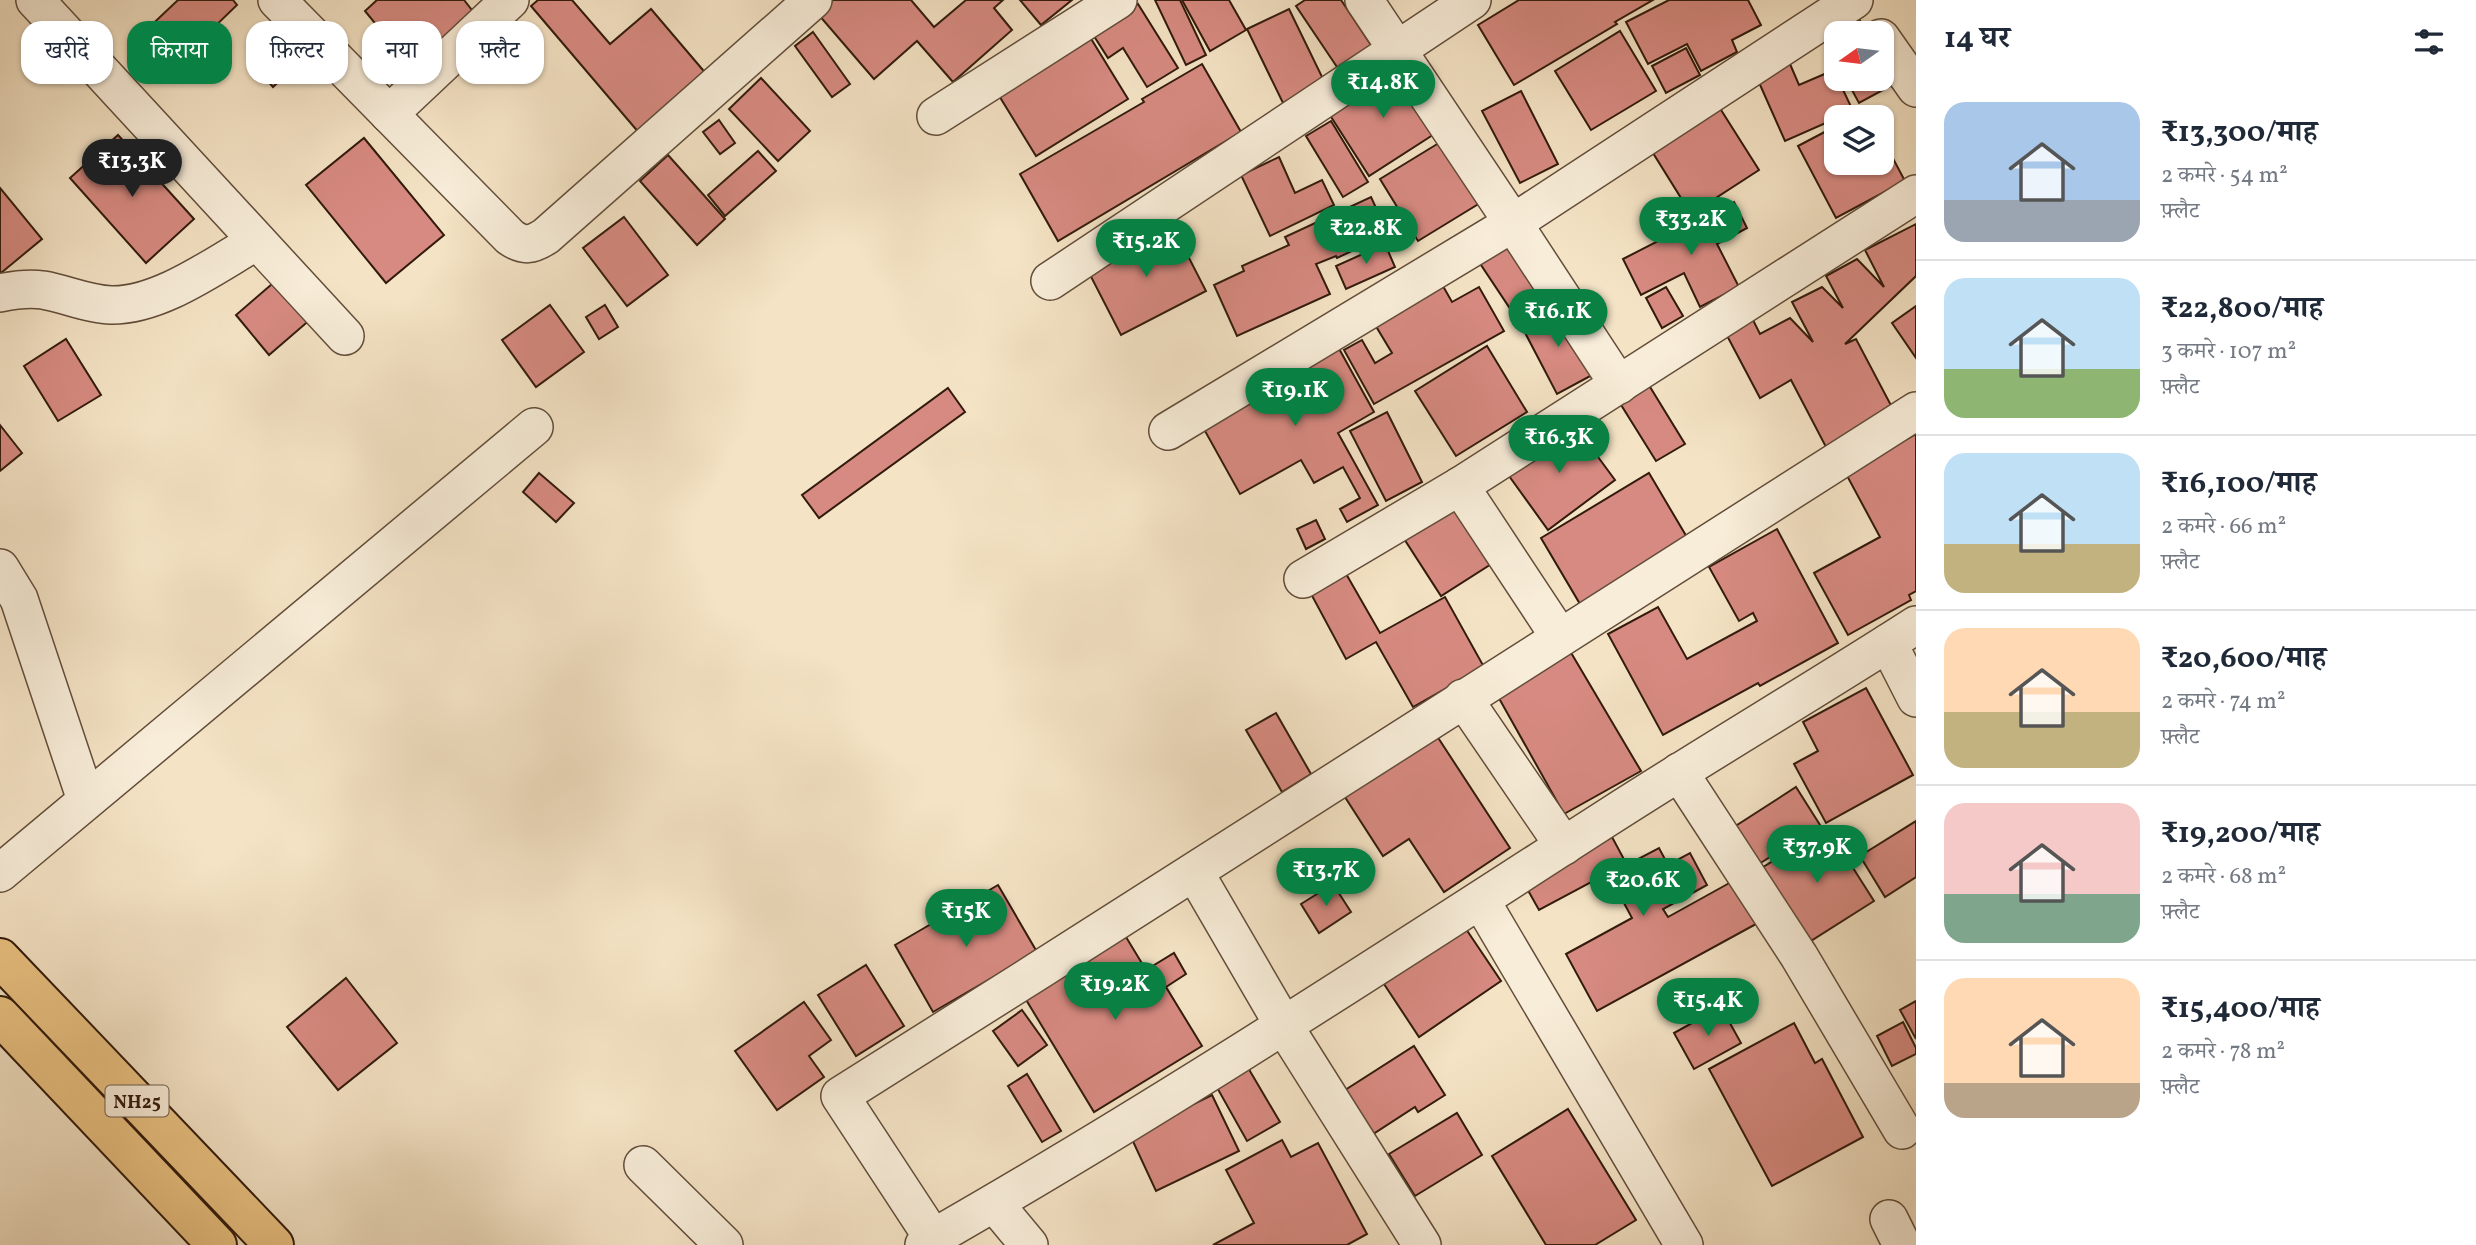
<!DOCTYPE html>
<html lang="hi">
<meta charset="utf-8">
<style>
:root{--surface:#fff;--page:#f2f2f3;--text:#1f2937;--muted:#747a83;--line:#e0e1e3;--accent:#0b8043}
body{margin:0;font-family:Vollkorn,"Noto Serif Devanagari",serif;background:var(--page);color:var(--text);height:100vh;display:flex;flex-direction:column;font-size:26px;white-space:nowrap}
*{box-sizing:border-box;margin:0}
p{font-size:23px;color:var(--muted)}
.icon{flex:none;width:38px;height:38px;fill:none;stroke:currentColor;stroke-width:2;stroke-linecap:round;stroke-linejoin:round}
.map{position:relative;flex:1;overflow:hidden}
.sheet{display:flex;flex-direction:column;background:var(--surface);width:560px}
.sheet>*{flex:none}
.guide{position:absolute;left:21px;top:21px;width:665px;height:63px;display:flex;gap:14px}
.needle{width:46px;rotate:256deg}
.tools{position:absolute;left:1824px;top:21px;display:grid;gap:14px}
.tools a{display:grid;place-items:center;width:70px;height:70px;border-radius:14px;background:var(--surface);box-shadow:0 2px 5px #0004;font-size:35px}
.price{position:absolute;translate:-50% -60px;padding:0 16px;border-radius:24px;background:var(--accent);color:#fff;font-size:23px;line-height:46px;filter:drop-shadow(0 2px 4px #0008)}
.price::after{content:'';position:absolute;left:50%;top:42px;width:21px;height:16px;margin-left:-10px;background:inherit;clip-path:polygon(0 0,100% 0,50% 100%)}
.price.selected{background:#222;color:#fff}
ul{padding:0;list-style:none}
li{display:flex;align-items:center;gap:21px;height:175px;padding:0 28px}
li+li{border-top:2px solid var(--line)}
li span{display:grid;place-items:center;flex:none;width:196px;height:140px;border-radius:21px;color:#555}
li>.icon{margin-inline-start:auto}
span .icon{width:84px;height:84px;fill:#fffc;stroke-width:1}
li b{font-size:30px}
h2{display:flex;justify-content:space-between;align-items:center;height:84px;padding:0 28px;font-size:30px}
.pill{padding:0 24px;border-radius:21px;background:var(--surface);box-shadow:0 2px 5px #0004;font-size:24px;line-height:63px}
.pill.selected{background:var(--accent);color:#fff}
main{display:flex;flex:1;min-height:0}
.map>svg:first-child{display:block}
</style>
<main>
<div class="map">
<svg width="1916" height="1245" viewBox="0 0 1916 1245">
<rect width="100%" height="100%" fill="#f4e3c5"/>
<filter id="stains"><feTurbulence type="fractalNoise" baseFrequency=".00286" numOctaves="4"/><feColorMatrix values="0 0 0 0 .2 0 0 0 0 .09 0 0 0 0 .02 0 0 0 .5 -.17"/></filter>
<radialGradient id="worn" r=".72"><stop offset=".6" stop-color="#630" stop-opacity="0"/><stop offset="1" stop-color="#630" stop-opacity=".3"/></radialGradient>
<!-- building -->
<g fill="#d78a81" stroke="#321b0c" stroke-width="2">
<polygon points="178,0 233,0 237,5 173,67 142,34"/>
<polygon points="377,0 464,0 475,14 411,67 365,11"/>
<polygon points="538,0 572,0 610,44 651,9 708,76 640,134 531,6"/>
<polygon points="833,0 911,0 934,27 966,0 1003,0 994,8 1012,30 953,82 917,41 874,79 818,14"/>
<polygon points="1020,0 1072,0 1041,25"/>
<polygon points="1155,0 1180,0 1206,55 1186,65"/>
<polygon points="1182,0 1229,0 1246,30 1210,51"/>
<polygon points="1305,0 1341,0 1373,48 1339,70 1296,6"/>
<polygon points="1519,0 1653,0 1615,22 1617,24 1514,85 1478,25"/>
<polygon points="1669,0 1748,0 1761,25 1732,40 1737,52 1701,71 1687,44 1648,64 1626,22"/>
<polygon points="1138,4 1178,68 1147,87 1123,48 1108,58 1092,33"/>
<polygon points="1289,9 1325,83 1283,103 1247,29"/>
<polygon points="1859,19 1867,33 1836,33 1836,59 1824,38"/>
<polygon points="1620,31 1656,91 1591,130 1555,71"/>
<polygon points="813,32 850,84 832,97 795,46"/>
<polygon points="1090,37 1128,99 1036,156 998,94"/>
<polygon points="1686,48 1700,75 1666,93 1652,66"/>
<polygon points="265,49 287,74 273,87 251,62"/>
<polygon points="1881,61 1894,84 1859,103 1846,79 1881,79"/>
<polygon points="1202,64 1241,132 1058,241 1020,174 1144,102 1142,99"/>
<polygon points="1396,64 1439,131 1369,176 1326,109"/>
<polygon points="1790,64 1799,85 1834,70 1836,79 1838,79 1853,111 1785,141 1757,78"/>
<polygon points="761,78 810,131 778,161 729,109"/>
<polygon points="1521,91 1558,164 1520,183 1482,111"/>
<polygon points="1716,102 1759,170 1691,214 1648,145"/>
<polygon points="719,120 735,143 720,154 703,132"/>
<polygon points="1331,121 1368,182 1343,197 1306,136"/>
<polygon points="1836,126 1836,163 1881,163 1881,136 1905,181 1836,218 1798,146"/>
<polygon points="118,135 194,219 146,263 70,178"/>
<polygon points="364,138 444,235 386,283 306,185"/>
<polygon points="1447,138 1485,200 1418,241 1380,179"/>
<polygon points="758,151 776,171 725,216 708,195"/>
<polygon points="668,155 725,219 697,245 640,181"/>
<polygon points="1279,157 1295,193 1322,180 1334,205 1270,236 1241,175"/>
<polygon points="0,188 42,239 1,273 0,271"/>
<polygon points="1371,197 1388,234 1337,258 1336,256 1316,264 1330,294 1237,336 1214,285 1244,271 1242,266 1289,245 1285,237"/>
<polygon points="1734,202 1747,228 1717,244 1739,287 1700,307 1684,273 1641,295 1623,259"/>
<polygon points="624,217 668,275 627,306 583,248"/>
<polygon points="1171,223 1206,291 1121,335 1086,267"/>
<polygon points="1916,224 1916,276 1845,344 1856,339 1894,411 1826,447 1791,380 1760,398 1724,330 1751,316 1760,334 1790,318 1813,342 1792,302 1822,287 1843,308 1826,276 1857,259 1884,287 1865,250"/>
<polygon points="1510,227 1555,294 1517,319 1473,253"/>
<polygon points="1385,244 1395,267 1346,289 1336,266"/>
<polygon points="286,272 319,312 269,355 236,315"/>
<polygon points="1439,279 1452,302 1479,287 1504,331 1374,404 1344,350 1362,340 1375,363 1392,353 1371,318"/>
<polygon points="1666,287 1683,316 1662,328 1646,298"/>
<polygon points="550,305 584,352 536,387 502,340"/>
<polygon points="605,305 618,327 599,339 586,317"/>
<polygon points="1559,305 1594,374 1557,394 1521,325"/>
<polygon points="1916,306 1916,358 1892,323"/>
<polygon points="66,339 101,395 58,421 24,366"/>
<polygon points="1337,345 1374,412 1338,433 1378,505 1347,522 1340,509 1360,498 1343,467 1314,483 1301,460 1240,494 1200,422"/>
<polygon points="1487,346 1527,412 1456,456 1415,391"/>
<polygon points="1647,382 1685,444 1656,461 1618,400"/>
<polygon points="948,388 965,412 819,518 802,495"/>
<polygon points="1387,412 1422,482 1386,501 1350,431"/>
<polygon points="1570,419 1615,480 1548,530 1504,469"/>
<polygon points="0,425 22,453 0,471"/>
<polygon points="1916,434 1916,591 1909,595 1911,600 1848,635 1814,573 1880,537 1845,472"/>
<polygon points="539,473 574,503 556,522 523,492"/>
<polygon points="1649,473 1688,539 1580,604 1541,538"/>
<polygon points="1454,496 1496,561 1441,596 1399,531"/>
<polygon points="1316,520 1325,539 1306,549 1297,529"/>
<polygon points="1777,529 1838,643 1760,686 1758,683 1663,735 1608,634 1658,607 1687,659 1757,621 1753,613 1739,621 1709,567"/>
<polygon points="1345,572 1380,633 1445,597 1484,667 1413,707 1376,642 1346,659 1310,592"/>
<polygon points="1570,651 1641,771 1564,814 1496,693"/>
<polygon points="1866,688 1913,775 1826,823 1794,764 1818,751 1803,722"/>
<polygon points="1276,713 1311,774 1282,792 1246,730"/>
<polygon points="1435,733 1510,848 1444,892 1409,839 1383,856 1343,794"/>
<polygon points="1796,787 1820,825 1759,864 1734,827"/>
<polygon points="1916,821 1916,877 1885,897 1860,856"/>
<polygon points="1827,827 1874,901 1806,944 1760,869"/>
<polygon points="1612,837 1627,865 1659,848 1668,865 1690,853 1707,885 1663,909 1668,917 1733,881 1756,924 1597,1011 1566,954 1632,918 1608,873 1539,910 1525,885"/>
<polygon points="1333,884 1351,912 1319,933 1301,904"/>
<polygon points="998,885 1037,952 933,1012 895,945"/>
<polygon points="1466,929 1501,981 1419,1037 1384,984"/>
<polygon points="1126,937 1146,970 1174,953 1186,974 1166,987 1202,1046 1094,1112 1025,998"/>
<polygon points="866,965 904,1026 856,1056 818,995"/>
<polygon points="346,978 397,1043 338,1090 287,1027"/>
<polygon points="1916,1001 1916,1039 1900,1010"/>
<polygon points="804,1002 831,1040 809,1056 824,1077 777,1110 735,1051"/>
<polygon points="1721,1007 1741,1043 1694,1069 1674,1033"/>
<polygon points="1022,1010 1047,1045 1018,1066 993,1031"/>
<polygon points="1903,1022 1916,1048 1916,1054 1892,1066 1877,1036"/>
<polygon points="1794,1023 1815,1063 1822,1059 1863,1137 1772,1186 1709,1069"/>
<polygon points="1414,1046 1445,1095 1418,1112 1415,1107 1370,1136 1342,1092"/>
<polygon points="1247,1066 1280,1122 1247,1141 1215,1084"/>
<polygon points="1027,1074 1061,1131 1042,1142 1008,1086"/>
<polygon points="1212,1095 1239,1151 1156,1191 1130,1135"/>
<polygon points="1568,1109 1636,1220 1595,1245 1546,1245 1492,1156"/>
<polygon points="1457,1113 1482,1155 1415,1196 1389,1154"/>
<polygon points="1282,1140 1291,1157 1318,1143 1367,1234 1347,1245 1213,1245 1254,1223 1226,1170"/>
</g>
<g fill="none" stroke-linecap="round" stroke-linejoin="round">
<defs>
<g id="street">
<polyline points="35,0 345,336"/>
<path d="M 277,0 L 510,237 C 524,247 532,245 546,236 L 813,0"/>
<polyline points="1881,38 1916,88"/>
<polyline points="389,114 510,0"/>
<polyline points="936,116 1118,0"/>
<polyline points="1050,281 1472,0"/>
<path d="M 0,293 C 14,290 28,288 43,290 C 66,294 87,304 111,305 C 160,306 215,265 257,241"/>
<polyline points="1619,385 1513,223 1854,0"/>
<polyline points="1168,431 1513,223 1364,0"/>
<polyline points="1460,486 1559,636"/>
<polyline points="0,568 19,599 86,800"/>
<polyline points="1303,579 1460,486 1916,194"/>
<polyline points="1888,643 1916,698"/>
<polyline points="1463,698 1564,846"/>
<polyline points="1679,772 1799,956 1902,1130"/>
<polyline points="0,873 534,427"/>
<polyline points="1195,873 1284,1026 1422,1245"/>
<polyline points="1481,901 1684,1245"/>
<polyline points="643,1165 724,1245"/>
<polyline points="994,1203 1029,1245"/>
<polyline points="1889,1219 1902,1245"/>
<path d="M 933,1238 C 1164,1106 1386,960 1610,816 C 1711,751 1815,690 1916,625"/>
<path d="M 924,1245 L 933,1238 L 840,1096 C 1200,870 1556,638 1916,411"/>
</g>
<g id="primary">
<polyline points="0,958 274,1245"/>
<polyline points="0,1016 217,1245"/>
</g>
</defs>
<!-- street casing -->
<use href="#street" stroke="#624d3a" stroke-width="40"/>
<!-- primary casing -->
<use href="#primary" stroke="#321b0c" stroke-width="42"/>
<!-- street -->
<use href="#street" stroke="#f8edd9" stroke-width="37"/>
<!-- primary -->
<use href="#primary" stroke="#eac282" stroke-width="38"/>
</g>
<g text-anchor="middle" stroke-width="7" stroke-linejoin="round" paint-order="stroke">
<!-- shield labels -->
<rect fill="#f8edd9" stroke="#6d5a4a" stroke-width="2" x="105.5" y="1085.5" width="63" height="31" rx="5"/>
<g font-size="19" font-weight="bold" fill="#321b0c">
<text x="137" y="1108">NH25</text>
</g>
</g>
<rect width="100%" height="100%" filter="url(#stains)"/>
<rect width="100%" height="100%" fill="url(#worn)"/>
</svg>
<div class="tools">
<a><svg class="needle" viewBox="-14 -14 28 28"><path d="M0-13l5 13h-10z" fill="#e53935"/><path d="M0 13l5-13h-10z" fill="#747a83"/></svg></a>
<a><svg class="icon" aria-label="layers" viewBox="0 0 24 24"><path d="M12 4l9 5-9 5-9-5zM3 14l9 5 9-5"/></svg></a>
</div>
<b class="price" style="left:1383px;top:120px">₹14.8K</b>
<b class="price selected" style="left:132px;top:199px">₹13.3K</b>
<b class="price" style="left:1691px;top:257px">₹33.2K</b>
<b class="price" style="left:1366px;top:266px">₹22.8K</b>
<b class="price" style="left:1146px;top:279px">₹15.2K</b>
<b class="price" style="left:1558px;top:349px">₹16.1K</b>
<b class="price" style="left:1295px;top:428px">₹19.1K</b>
<b class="price" style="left:1559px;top:475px">₹16.3K</b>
<b class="price" style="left:1817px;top:885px">₹37.9K</b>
<b class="price" style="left:1326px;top:908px">₹13.7K</b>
<b class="price" style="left:1643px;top:918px">₹20.6K</b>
<b class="price" style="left:966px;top:949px">₹15K</b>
<b class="price" style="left:1115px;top:1022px">₹19.2K</b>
<b class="price" style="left:1708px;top:1038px">₹15.4K</b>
<div class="guide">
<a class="pill">खरीदें</a>
<a class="pill selected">किराया</a>
<a class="pill">फ़िल्टर</a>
<a class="pill">नया</a>
<a class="pill">फ़्लैट</a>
</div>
</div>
<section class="sheet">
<h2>14 घर<svg class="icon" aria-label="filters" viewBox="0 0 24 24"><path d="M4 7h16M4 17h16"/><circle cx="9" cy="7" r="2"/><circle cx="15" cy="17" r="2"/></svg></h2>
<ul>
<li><span style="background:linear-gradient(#a9c7e8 70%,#9aa5b1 0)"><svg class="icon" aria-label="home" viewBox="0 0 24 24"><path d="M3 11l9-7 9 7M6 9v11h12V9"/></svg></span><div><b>₹13,300/माह</b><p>2 कमरे · 54 m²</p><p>फ़्लैट</p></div></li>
<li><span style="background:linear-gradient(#bfe0f5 65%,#8fb573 0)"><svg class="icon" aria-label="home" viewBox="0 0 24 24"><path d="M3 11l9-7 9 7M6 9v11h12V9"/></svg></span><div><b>₹22,800/माह</b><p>3 कमरे · 107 m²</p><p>फ़्लैट</p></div></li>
<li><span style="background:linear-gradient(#bfe0f5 65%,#c2b280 0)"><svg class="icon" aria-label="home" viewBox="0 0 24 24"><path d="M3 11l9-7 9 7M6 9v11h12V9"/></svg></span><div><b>₹16,100/माह</b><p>2 कमरे · 66 m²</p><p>फ़्लैट</p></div></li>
<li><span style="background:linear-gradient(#ffd9b3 60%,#c2b280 0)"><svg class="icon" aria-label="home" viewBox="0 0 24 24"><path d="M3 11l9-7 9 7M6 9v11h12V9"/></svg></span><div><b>₹20,600/माह</b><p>2 कमरे · 74 m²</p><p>फ़्लैट</p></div></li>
<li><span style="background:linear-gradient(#f6c9c9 65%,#7fa58c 0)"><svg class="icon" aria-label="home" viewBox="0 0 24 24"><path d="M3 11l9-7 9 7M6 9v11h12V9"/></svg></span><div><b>₹19,200/माह</b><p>2 कमरे · 68 m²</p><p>फ़्लैट</p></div></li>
<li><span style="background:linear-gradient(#ffd9b3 75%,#b9a48a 0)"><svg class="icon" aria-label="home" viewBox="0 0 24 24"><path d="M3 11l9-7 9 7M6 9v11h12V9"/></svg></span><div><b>₹15,400/माह</b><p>2 कमरे · 78 m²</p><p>फ़्लैट</p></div></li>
</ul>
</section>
</main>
